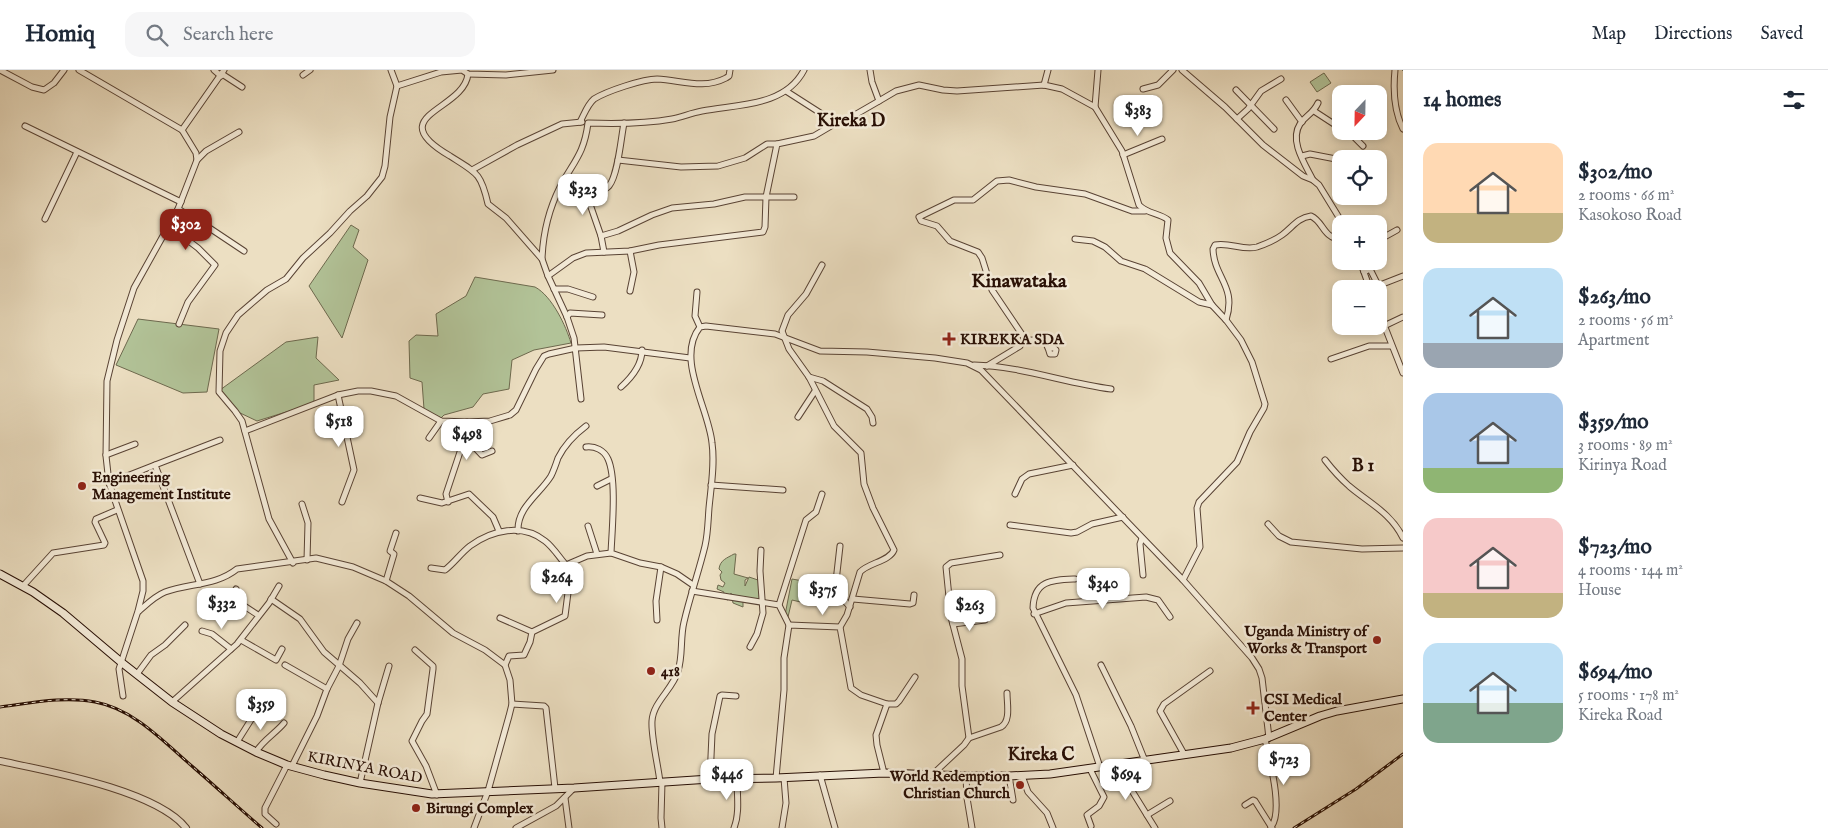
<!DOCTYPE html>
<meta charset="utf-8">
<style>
:root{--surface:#fff;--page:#f6f6f7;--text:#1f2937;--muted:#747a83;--line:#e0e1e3;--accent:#8f2418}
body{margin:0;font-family:"IM FELL English",serif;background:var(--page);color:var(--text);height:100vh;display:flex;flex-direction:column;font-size:19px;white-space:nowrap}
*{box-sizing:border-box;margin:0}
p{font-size:16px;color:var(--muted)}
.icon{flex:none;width:28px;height:28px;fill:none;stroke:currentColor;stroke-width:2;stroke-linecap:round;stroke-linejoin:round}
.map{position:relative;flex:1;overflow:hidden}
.sheet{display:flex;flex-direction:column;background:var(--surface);width:425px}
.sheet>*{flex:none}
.needle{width:32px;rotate:202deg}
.buttons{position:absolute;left:1332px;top:15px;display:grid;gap:10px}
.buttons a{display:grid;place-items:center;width:55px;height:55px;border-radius:10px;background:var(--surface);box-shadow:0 2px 8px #0003;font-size:25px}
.price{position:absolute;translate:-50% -42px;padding:0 11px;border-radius:10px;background:#fff;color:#222;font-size:16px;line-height:32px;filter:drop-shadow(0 1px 2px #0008)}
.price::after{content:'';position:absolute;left:50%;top:30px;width:15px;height:11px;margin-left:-8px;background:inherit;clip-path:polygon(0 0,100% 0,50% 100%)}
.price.selected{background:var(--accent);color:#fff}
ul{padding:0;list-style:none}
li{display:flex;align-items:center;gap:15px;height:125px;padding:0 20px}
li span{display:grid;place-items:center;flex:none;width:140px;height:100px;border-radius:15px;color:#555}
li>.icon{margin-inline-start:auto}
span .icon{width:60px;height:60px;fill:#fffc;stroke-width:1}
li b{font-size:21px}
h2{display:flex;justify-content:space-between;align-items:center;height:60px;padding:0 20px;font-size:21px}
header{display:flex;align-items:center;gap:30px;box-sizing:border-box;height:70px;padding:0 25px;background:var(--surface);border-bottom:1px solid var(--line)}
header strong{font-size:24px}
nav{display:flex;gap:28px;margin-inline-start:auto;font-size:18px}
.search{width:350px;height:45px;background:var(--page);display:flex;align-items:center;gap:12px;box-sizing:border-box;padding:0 18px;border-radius:15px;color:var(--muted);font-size:19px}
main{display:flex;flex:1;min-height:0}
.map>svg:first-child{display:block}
</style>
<header>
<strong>Homiq</strong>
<div class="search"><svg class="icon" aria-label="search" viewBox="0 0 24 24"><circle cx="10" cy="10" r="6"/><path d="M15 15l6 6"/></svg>Search here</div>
<nav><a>Map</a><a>Directions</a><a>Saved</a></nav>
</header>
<main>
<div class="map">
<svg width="1403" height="758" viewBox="0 0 1403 758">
<rect width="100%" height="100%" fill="#ecdfc2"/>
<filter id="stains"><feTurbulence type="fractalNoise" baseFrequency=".004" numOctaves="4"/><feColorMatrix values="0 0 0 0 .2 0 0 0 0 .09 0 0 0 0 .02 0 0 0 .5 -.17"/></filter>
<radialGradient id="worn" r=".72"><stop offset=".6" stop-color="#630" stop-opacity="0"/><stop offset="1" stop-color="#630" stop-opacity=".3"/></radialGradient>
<!-- green -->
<g fill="#b2c398" stroke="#6d694e">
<polygon points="1324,3 1331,13 1317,22 1310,12"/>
<polygon points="351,155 359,160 353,177 368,190 342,268 309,216"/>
<path d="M 475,207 L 535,217 C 552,226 566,256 571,273 L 534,280 L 512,290 L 509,319 L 483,324 L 473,337 L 444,345 L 441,348 L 424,339 L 422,312 L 410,308 L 409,271 L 416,265 L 438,266 L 436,244 L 466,226 Z"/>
<polygon points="138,249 219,259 207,322 183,323 116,295"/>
<polygon points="318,267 316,288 339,310 314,315 314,332 299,338 257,351 238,342 220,320 286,272"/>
<path d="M 734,484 L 736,484 L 734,504 L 748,508 L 745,510 L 745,516 L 749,507 L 761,511 L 761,529 L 743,529 L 743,537 L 733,533 L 731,523 L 728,530 L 722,528 L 724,522 L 717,519 L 718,515 L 723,517 L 725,513 L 721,510 L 720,505 L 722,502 L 719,499 C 720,490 727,488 734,484 Z"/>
<polygon points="792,509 814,513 809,534 792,530 788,547 785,545"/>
</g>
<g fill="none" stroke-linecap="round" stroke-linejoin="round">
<!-- stream -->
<polyline stroke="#6c776a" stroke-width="1" points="1402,0 1403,1"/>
<defs>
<g id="minor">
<polyline points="0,0 32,17 44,20 54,13 64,0"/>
<polyline points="79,0 182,60"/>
<polyline points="214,0 221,6"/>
<path d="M 1098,0 L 1095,37 L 1122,81 L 1139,135 C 1147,144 1160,143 1168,150 L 1166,168 L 1170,183 L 1199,213 L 1212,235 L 1226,250 L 1241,270 L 1252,292 L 1265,334 L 1264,338 L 1250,362 L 1237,392 L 1199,432 L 1197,438 L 1200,477 L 1183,510"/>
<polyline points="1182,0 1225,37 1263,75 1303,106 1313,110 1319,115 1343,154"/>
<path d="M 1395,0 C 1393,20 1394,41 1403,59"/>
<polyline points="222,4 242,17"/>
<path d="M 468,4 C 464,41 380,45 450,86 C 477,103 481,103 488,134 L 506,148 L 542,189 L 548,206"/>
<polyline points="303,5 310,0"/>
<polyline points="1044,15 1048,0"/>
<polyline points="397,16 441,2 462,0 468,4 506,5 553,0"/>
<polyline points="1143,19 1158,15 1173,0"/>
<polyline points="1236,20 1274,59"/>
<polyline points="786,21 836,53"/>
<polyline points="1286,30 1302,52"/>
<polyline points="879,31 896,21 919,15 943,20 957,21 1044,15 1062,19 1095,37"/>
<polyline points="1314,41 1337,56 1341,57"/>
<polyline points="1237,49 1248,39 1261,21 1281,9"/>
<path d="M 580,52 C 584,45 587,35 594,29 C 607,21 643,9 657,9 C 681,10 703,20 726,8 L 729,6 L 730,0"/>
<polyline points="25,56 181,132"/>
<polyline points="1348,61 1363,76"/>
<polyline points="1123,85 1162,69"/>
<polyline points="1302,86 1310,84 1341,90"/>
<polyline points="197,90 206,81 239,62"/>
<polyline points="618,90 681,97 718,96 745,88 767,74 777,74"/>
<polyline points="472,100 517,75 562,54 582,52"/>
<polyline points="567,106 576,110 584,117 601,166 604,182"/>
<path d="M 1313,110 C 1305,94 1289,71 1300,54 C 1306,45 1313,44 1318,33"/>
<path d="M 588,127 C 594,124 605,121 609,116 C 618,105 621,68 624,53"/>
<polyline points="178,139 208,157 244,181"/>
<polyline points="45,149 77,82"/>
<polyline points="1343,154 1350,152 1354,154"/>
<polyline points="169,156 198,178 215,195 188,232 179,254"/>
<polyline points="601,166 618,161 652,145 672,138 714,134 745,127 794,127"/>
<polyline points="1075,169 1093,171 1105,177 1121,191 1145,199 1199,232 1212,235"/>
<polyline points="1379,170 1397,160"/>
<path d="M 542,189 C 543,163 549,139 560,117 C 574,91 584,84 588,53 C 616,54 644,54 672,49 C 682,47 691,43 702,41 C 737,34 785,37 804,0"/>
<polyline points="1360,191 1370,219"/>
<polyline points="1366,191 1370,199"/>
<path d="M 822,195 L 806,224 L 788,245 L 782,261 L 789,279 L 809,307 L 834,356 L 861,383 L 864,414 L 873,438 L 894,480 C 890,491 868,493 860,502 L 847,545 L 840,557"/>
<polyline points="1364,202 1370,199 1377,213 1380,215 1403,206"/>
<polyline points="554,219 568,219 593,227"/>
<polyline points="630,221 634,202 630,181"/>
<polyline points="697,222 695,246 700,257"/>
<polyline points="1379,242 1403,303"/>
<polyline points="567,247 570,243 602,245"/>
<path d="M 1226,250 C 1237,216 1214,208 1213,179 L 1215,175 C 1230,172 1243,181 1257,177 C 1266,174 1275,170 1282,165 C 1293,157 1297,148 1311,146 C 1324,152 1322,167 1341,170"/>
<polyline points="1384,256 1403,247"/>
<path d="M 1023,271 C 1041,269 1045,266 1050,284 L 1055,284 L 1056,280 L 1054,278 L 1049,278"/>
<polyline points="1331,289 1369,276 1391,276"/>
<path d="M 974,295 C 1020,296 1065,313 1111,319"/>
<polyline points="987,296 1020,276 1024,269 1023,266 992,220 982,188 978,182 950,171 937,156 921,151 919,147 954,130 973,130 997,111 1009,110 1036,117 1085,124 1132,141 1145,141"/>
<polyline points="809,307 823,311 867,339 872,347 873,353"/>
<path d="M 621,317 C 631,308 642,294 642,280"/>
<polyline points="338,325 354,400 342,432"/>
<polyline points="581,329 574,268 567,247 548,206 573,188 586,183 630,181 659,175 763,162 765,157 766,127 777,74 814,66 836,53 846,50 879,31 872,12 870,0"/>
<polyline points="798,347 815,321"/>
<polyline points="245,361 338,325 358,321 371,321 396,326 441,351 467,352 490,351 510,345 516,340 536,299 544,286 549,284 576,278 604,277 690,288"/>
<polyline points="465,367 482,385 492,381"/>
<polyline points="429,368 441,351"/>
<path d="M 586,377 C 595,376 604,380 608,389 C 617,409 612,460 611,483 L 640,493 L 661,497 L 677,504 L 693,515"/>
<polyline points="106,385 135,374"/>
<path d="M 1325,390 C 1332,399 1340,408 1349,416 C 1369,433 1391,443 1403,468"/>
<polyline points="109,413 155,395"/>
<polyline points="711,415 783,420"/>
<polyline points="597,416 611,409"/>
<polyline points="1015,424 1022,409 1029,404 1073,395"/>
<polyline points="420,428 442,433 469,424 493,447 499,461"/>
<polyline points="448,432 446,424 465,367 467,352"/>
<polyline points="302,434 308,453 307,490"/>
<polyline points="1268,454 1279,466 1291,472 1362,479 1403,478"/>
<polyline points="1010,455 1071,463 1077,462 1092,454 1123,447"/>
<polyline points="588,456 597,484"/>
<path d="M 518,461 C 517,437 540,424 551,406 C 554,400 556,394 558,388 C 565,374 574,365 586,356"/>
<polyline points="1142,468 1140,474 1143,505"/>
<polyline points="840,476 835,520 850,537"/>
<polyline points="293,493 269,449 242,351 235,341 219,322 220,281 226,263 238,245 267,220 286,209 303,188 330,163 350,141 367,126 382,107 385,96 390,47 397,16 391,0"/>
<path d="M 431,498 L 445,500 C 454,493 461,483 470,476 C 492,460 522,453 545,471 C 553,477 559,487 566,495 L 587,486 L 611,483"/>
<path d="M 1075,509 C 1052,510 1034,510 1033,538 L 1076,625 L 1100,697"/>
<polyline points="386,511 394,484 390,481 396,463"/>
<polyline points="200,514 155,395 220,370"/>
<polyline points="23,516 53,483 104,475 105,473 95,452 96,449 117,440"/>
<polyline points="236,519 232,528 258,545"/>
<polyline points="692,521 779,535 789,555"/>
<polyline points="271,529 300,549 324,582 360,613 378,633"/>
<polyline points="853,529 910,534 913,533 914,525"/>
<polyline points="779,535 806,450 816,442 822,424"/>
<path d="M 139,541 C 147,534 155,526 165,522 C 189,513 216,516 237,499 L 316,488 L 353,497 L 386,511 L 409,526 L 453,563 L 485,580 L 505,595 L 510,610 L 512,634 L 509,646 L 488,721 L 474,758"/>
<polyline points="1034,544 1066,533 1146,527 1158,530 1170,547"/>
<polyline points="500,548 532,562 530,572 524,585 509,586 505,595"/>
<polyline points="657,550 656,531 661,497"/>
<polyline points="953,554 985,550"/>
<polyline points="202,561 212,564 231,579"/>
<polyline points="532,562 565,546 569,515 566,495"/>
<polyline points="241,570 276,590 282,579"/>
<polyline points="750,577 757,564 763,543 760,501 761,480"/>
<polyline points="415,580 433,596 433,599 427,644 422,651 412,671 426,696 437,725"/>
<polyline points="285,595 327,619"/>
<polyline points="1101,595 1131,656 1145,691"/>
<polyline points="137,604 151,585 165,575 185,555"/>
<polyline points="123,626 119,599 138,541 143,521 143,511 109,413 106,386 107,311 117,270 134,218 178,139 197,90 196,83 182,60 224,0"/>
<polyline points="172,632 237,574 269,533 279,516"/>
<polyline points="512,634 544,636 546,638 555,718"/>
<polyline points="887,634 896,634 899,631 915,607"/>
<path d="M 969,668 L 1001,657 C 1011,651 1007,634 1007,623"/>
<path d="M 1265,669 C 1269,688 1284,741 1271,757"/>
<polyline points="237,672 259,637"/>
<path d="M 256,682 C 263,670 276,663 284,653"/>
<polyline points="1184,684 1160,641 1164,634 1210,601"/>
<polyline points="1122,694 1129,716 1155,758"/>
<polyline points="292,696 317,646 327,619 339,596 348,569 357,553"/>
<polyline points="1090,699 1104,727 1099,736 1087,745 1091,756"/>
<polyline points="933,704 964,675 969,668 962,616 962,589 951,547 946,497 951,493 1000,485"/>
<polyline points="820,705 835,758"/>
<polyline points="966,706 967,728 972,758"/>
<polyline points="1009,706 1013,730"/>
<polyline points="1022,706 1028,722 1047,743 1053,758"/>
<polyline points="776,708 784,620 784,588 789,555 840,557 851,618 861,625 887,634 876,665 877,675 884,703"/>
<polyline points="710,709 712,664 720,626 722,625 736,626"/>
<path d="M 660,712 C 658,695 651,667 652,651 C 653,632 673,619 678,601 C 683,586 680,568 684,552 C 690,526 699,501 705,476 C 708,463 708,450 709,438 C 711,417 715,394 712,373 C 709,339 675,288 700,257 L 706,256 L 775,264 L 820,281 L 867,282 L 935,288 L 967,293 L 981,300 L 1183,510 L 1252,588 L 1259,599 L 1262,608 L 1269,668"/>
<polyline points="662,712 661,748 662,758"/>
<polyline points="360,713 378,633 389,596"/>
<polyline points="565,728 569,758"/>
<polyline points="1245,735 1253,730 1255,731 1272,758"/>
<polyline points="1147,745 1170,731"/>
<polyline points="276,754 265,744 265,738 287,695"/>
<polyline points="516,758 556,736 574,718"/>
<path d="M 734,758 C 740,743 737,725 737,708"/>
<polyline points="782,758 786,733 784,708"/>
</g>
<path id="tertiary" d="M 0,691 C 47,701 156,720 186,758"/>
<polyline id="secondary" points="0,504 33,522 63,543 121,592 172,632 221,664 256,682 287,695 324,705 360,713 432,724 574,718 710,709 776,708 884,703 966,706 1009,706 1050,704 1231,678 1265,669 1320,646 1337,641 1403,629"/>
</defs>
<!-- minor casing -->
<use href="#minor" stroke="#594334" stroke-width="7"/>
<!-- tertiary casing -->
<use href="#tertiary" stroke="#594334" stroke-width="8"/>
<!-- secondary casing -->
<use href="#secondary" stroke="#280f05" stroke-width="9"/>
<!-- minor -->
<use href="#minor" stroke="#f3ead7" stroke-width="5"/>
<!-- tertiary -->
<use href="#tertiary" stroke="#f3ead7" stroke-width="6"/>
<!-- secondary -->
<use href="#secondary" stroke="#f3ead7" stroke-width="7"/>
<defs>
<g id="rail">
<path d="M 0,637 C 31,633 65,626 95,632 C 134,639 164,672 193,697 C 216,717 239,738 262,758"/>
<polyline points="1294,758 1356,719 1403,684"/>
</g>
</defs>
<!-- rail casing -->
<use href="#rail" stroke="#280f05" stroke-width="3"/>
<!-- rail -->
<use href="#rail" stroke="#f3ead7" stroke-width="1" stroke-dasharray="4" stroke-linecap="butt"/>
</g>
<!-- markers -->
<g fill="#8f2418" stroke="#f3ead7" stroke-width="2">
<path d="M946.5 261.5h5v5h5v5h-5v5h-5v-5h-5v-5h5z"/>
<circle cx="82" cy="416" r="5"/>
<circle cx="1377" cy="570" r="5"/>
<circle cx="651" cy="601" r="5"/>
<path d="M1250.5 630.5h5v5h5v5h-5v5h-5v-5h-5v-5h5z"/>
<circle cx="1020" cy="715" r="5"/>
<circle cx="416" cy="738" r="5"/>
</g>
<g text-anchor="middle" stroke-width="5" stroke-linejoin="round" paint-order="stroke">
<!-- poi labels -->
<g font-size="15" font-weight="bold" fill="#280f05" stroke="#f3ead7" text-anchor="start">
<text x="960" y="274">KIREKKA SDA</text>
<text x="92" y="412">Engineering<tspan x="92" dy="17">Management Institute</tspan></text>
<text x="1367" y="566" text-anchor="end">Uganda Ministry of<tspan x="1367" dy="17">Works &amp; Transport</tspan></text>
<text x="661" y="606">418</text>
<text x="1264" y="634">CSI Medical<tspan x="1264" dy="17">Center</tspan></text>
<text x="1010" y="711" text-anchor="end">World Redemption<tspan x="1010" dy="17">Christian Church</tspan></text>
<text x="426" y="743">Birungi Complex</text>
</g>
<!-- street labels -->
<g font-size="15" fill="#280f05" stroke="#f3ead7">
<text transform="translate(365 697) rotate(11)" y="5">KIRINYA ROAD</text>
</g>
<!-- quarter labels -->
<g font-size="18" font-weight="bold" fill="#280f05" stroke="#f3ead7">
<text x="851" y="56">Kireka D</text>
<text x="1363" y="401">B 1</text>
<text x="1041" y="690">Kireka C</text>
</g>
<!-- district labels -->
<g font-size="20" font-weight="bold" fill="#280f05" stroke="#f3ead7">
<text x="1019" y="217">Kinawataka</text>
</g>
</g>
<rect width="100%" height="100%" filter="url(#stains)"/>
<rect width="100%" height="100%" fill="url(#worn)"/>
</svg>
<div class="buttons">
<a><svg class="needle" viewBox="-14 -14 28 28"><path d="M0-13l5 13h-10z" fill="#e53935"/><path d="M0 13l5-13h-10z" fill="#747a83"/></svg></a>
<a><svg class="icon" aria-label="locate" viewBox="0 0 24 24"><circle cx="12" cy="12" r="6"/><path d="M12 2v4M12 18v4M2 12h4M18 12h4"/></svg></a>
<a>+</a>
<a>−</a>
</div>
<b class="price" style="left:1138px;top:67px">$383</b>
<b class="price" style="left:583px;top:146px">$323</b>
<b class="price selected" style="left:186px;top:181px">$302</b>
<b class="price" style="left:339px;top:378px">$518</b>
<b class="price" style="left:467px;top:391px">$498</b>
<b class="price" style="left:557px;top:534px">$264</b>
<b class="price" style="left:1103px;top:540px">$340</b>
<b class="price" style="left:823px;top:546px">$375</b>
<b class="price" style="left:222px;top:560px">$332</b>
<b class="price" style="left:970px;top:562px">$263</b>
<b class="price" style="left:261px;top:661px">$359</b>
<b class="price" style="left:1284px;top:716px">$723</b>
<b class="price" style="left:727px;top:731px">$446</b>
<b class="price" style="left:1126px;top:731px">$694</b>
</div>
<section class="sheet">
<h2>14 homes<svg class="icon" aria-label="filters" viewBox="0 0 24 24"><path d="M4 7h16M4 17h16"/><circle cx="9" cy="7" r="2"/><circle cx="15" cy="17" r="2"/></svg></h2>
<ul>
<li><span style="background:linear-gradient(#ffd9b3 70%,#c2b280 0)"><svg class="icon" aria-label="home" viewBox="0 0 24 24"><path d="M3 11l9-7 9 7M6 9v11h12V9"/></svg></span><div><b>$302/mo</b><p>2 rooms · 66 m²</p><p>Kasokoso Road</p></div></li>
<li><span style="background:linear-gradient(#bfe0f5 75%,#9aa5b1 0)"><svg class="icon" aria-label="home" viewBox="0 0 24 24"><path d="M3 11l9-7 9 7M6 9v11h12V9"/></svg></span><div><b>$263/mo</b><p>2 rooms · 56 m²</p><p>Apartment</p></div></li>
<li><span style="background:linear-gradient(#a9c7e8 75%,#8fb573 0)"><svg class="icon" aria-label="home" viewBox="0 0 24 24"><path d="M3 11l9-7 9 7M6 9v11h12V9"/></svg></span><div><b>$359/mo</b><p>3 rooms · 89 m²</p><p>Kirinya Road</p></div></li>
<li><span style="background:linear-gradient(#f6c9c9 75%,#c2b280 0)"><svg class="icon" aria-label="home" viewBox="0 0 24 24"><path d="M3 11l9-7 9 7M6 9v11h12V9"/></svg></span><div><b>$723/mo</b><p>4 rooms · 144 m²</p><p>House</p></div></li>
<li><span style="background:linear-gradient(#bfe0f5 60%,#7fa58c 0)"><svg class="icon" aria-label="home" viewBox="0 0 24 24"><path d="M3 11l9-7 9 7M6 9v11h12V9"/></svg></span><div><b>$694/mo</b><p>5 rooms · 178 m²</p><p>Kireka Road</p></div></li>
</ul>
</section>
</main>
